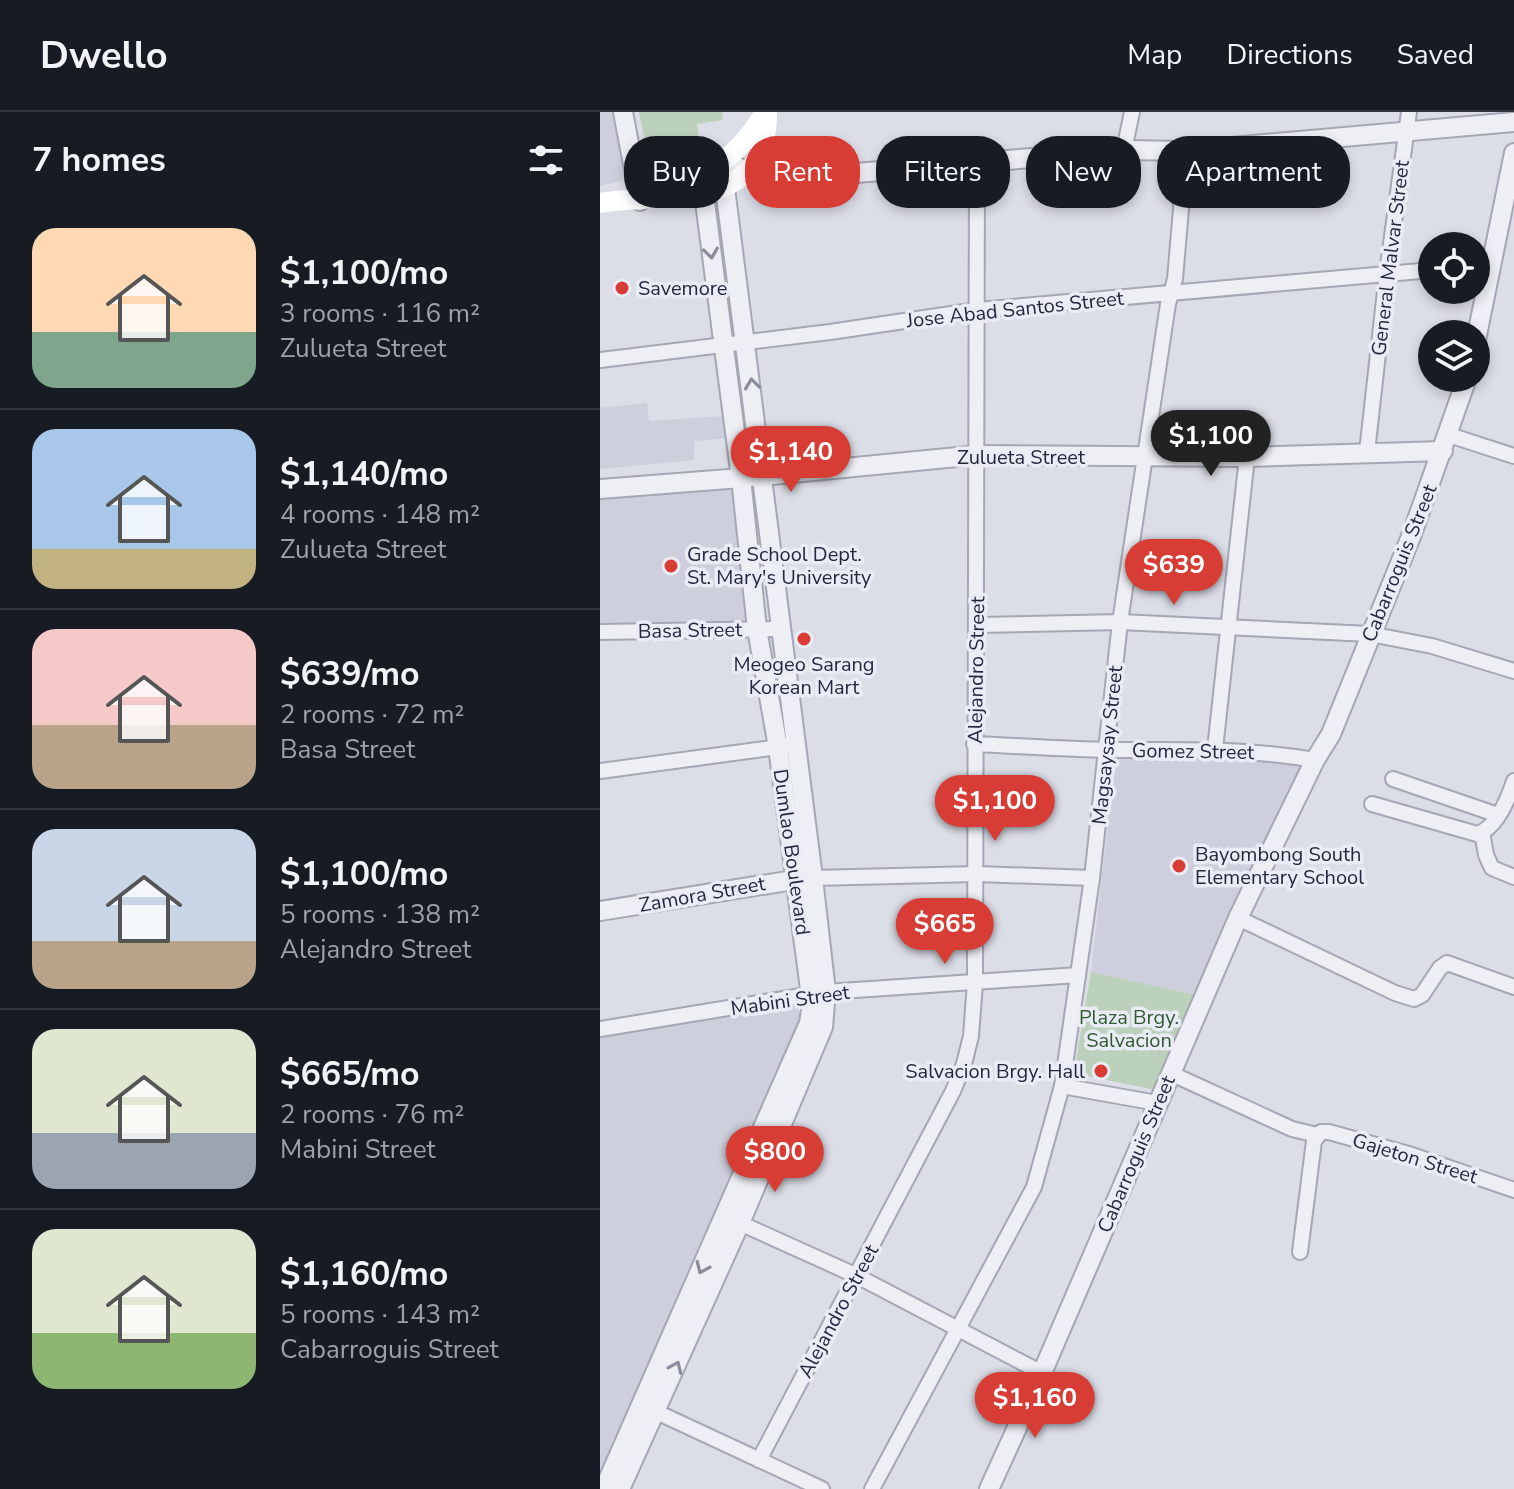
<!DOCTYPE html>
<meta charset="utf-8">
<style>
:root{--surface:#171b24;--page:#20242c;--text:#f1f3f6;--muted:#9ea1a6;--line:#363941;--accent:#d73d34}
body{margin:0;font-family:"Nunito Sans",sans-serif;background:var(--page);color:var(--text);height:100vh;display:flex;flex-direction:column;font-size:30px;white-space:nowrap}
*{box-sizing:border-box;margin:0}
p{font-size:26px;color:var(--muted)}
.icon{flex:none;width:44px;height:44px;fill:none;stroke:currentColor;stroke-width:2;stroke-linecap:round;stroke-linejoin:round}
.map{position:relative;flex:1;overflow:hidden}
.side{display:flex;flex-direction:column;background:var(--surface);width:600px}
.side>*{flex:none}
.top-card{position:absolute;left:24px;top:24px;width:760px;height:72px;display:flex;gap:16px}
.tools{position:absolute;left:818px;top:120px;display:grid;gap:16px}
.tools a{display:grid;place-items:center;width:72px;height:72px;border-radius:50%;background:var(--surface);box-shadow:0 4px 12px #0003;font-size:40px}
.price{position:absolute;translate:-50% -68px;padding:0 18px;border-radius:28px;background:var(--accent);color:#fff;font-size:26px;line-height:52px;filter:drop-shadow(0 2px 4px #0008)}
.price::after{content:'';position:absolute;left:50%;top:48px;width:24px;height:18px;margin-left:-12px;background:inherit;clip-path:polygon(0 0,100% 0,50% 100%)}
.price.on{background:#222;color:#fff}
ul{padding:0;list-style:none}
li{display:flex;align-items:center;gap:24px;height:200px;padding:0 32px}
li+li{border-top:2px solid var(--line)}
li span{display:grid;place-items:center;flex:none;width:224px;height:160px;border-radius:24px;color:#555}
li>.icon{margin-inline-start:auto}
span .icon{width:96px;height:96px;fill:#fffc;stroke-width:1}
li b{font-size:34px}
h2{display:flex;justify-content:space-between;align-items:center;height:96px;padding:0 32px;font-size:34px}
.tag{padding:0 28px;border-radius:32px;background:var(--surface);box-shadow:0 4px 12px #0003;font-size:28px;line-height:72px}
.tag.on{background:var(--accent);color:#fff}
header{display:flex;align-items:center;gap:48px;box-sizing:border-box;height:112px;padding:0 40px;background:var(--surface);border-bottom:2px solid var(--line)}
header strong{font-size:38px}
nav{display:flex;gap:44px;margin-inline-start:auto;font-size:28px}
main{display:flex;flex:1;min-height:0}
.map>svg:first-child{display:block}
</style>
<header>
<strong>Dwello</strong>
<nav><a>Map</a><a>Directions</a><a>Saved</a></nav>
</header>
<main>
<section class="side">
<h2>7 homes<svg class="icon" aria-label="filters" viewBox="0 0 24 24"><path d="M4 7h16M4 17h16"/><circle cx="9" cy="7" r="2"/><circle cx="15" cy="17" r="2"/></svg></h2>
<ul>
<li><span style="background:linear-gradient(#ffd9b3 65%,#7fa58c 0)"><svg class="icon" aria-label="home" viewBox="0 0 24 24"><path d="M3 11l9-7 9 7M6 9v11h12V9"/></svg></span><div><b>$1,100/mo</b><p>3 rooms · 116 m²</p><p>Zulueta Street</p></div></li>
<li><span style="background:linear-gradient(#a9c7e8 75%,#c2b280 0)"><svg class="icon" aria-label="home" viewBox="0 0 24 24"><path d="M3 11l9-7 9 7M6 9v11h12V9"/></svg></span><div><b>$1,140/mo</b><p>4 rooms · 148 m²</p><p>Zulueta Street</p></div></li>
<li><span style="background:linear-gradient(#f6c9c9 60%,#b9a48a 0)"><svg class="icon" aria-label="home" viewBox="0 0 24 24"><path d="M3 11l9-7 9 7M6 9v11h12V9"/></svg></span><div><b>$639/mo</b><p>2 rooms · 72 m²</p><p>Basa Street</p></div></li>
<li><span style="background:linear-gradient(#c9d6e8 70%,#b9a48a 0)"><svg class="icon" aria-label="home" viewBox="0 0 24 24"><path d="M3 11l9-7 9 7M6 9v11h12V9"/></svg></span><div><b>$1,100/mo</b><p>5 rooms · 138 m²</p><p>Alejandro Street</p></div></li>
<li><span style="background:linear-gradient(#dfe7d0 65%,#9aa5b1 0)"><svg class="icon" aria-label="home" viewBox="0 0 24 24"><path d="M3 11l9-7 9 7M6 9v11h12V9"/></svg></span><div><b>$665/mo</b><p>2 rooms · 76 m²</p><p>Mabini Street</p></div></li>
<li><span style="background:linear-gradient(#dfe7d0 65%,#8fb573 0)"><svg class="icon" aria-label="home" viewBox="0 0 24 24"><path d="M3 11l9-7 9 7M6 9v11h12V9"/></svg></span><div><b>$1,160/mo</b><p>5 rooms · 143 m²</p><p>Cabarroguis Street</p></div></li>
</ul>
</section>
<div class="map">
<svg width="914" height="1377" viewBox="0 0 914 1377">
<rect width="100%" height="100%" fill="#dbdde7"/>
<!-- built -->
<g fill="#cdcfdc">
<polygon points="0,0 21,0 28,59 24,68 0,74"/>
<polygon points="47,291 49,309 126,304 130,326 94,329 94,348 0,357 0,296"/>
<polygon points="135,372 148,512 0,512 0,380"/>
<polygon points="516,641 705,648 596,883 491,860"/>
<polygon points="196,891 200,902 198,912 0,1360 0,925"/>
</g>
<!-- green -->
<g fill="#bcd1bb">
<polygon points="39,0 122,0 123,8 97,12 102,46 78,56 51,60"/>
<polygon points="491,860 596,883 555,978 474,961"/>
</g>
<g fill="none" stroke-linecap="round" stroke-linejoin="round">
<defs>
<g id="minor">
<polyline points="524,38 532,0"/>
<polyline points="0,248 230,220 378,198 832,158"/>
<polyline points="849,323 914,344"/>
<polyline points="767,340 787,161 809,0"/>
<polyline points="378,513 520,510 770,522 832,534 914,559"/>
<polyline points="0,520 180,517"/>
<path d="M 374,632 C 420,634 465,637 511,638 C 579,638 646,636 715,648"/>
<polyline points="615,637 647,345"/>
<polyline points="0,659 186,634"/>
<polyline points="793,667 898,703"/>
<path d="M 772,692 L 877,722 C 897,716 908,687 914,669"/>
<polyline points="882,720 886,743 892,756 914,765"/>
<polyline points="213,766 377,762 492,766"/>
<polyline points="638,806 795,881 814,887 822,883 840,856 847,851 914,875"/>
<polyline points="0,917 226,880 478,863"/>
<polyline points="570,961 692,1017 717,1023"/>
<polyline points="462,974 557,991"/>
<polyline points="131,1107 257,1164 442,1261"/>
<polyline points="700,1140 714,1029 721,1020 729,1020 812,1043 914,1078"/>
<polyline points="48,1296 222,1377"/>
<polyline points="159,1348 353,979 364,952 371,924 375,871 377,52"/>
<polyline points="272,1377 434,1075 462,974 492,766 520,510 568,192 575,167 586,39"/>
</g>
<g id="tertiary">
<polyline points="23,0 40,89"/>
<polyline points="123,52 168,63 233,63 524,38 586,39 914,10"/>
<polyline points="876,228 914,41"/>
<polyline points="0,377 141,366 378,343 647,345 843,339"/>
<polyline points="0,799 206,766"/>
<polyline points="4,1377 209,911 212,892 178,635 157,517 141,366 102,67"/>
<polyline points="20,1377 140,1111 223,915 226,880 213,766 125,76"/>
<polyline points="389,1377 442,1261 638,806 715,648 731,622 812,422 867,266"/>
</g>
</defs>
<!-- minor casing -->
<use href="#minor" stroke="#a4a7b4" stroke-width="18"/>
<!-- tertiary casing -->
<use href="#tertiary" stroke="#a4a7b4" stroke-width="22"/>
<!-- minor -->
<use href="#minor" stroke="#eeeff5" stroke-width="14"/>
<!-- tertiary -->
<use href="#tertiary" stroke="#eeeff5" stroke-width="18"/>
<!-- secondary -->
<g stroke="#fff" stroke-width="20">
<path d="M 57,76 C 105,68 139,44 164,2"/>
<path d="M 0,91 C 69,79 168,102 167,0"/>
</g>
</g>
<!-- one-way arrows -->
<defs><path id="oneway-chevron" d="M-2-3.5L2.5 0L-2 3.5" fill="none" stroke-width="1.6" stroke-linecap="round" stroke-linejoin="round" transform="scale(2)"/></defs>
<g stroke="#898c9a">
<use href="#oneway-chevron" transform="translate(111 141) rotate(82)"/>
<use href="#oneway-chevron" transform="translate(152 272) rotate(-97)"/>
<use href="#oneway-chevron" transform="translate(102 1156) rotate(114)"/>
<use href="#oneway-chevron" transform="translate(76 1255) rotate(-66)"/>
</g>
<!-- markers -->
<g fill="#d73d34" stroke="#eaecf5" stroke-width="3">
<circle cx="22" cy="176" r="8"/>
<circle cx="71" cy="454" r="8"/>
<circle cx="204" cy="527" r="8"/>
<circle cx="579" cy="754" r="8"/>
<circle cx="501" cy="959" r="8"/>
</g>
<g text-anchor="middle" stroke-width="7" stroke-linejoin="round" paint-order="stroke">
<!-- street labels -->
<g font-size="20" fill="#24283e" stroke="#eaecf5">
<text transform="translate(790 146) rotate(-83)" y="7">General Malvar Street</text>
<text transform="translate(415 197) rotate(-6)" y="7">Jose Abad Santos Street</text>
<text x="421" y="352">Zulueta Street</text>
<text transform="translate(799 451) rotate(-68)" y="7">Cabarroguis Street</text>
<text transform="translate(90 518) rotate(-1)" y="7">Basa Street</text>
<text transform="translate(376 558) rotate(-89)" y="7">Alejandro Street</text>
<text transform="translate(507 633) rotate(-84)" y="7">Magsaysay Street</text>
<text transform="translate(593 639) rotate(1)" y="7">Gomez Street</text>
<text transform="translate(192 740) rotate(82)" y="7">Dumlao Boulevard</text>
<text transform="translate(102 782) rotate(-10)" y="7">Zamora Street</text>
<text transform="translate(190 888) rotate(-8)" y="7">Mabini Street</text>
<text transform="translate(536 1042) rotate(-67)" y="7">Cabarroguis Street</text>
<text transform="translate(815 1046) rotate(17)" y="7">Gajeton Street</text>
<text transform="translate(238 1199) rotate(-62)" y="7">Alejandro Street</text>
</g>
<!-- poi labels -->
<g font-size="20" fill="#24283e" stroke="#eaecf5" text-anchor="start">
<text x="38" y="183">Savemore</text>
<text x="87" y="449">Grade School Dept.<tspan x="87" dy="23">St. Mary's University</tspan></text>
<text x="204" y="559" text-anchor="middle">Meogeo Sarang<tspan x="204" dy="23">Korean Mart</tspan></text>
<text x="595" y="749">Bayombong South<tspan x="595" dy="23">Elementary School</tspan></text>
<text x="485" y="966" text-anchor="end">Salvacion Brgy. Hall</text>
</g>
<!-- park labels -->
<g font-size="20" fill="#305a31" stroke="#eaecf5">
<text x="529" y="912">Plaza Brgy.<tspan x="529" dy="23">Salvacion</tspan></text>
</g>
</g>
</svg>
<div class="tools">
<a><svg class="icon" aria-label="locate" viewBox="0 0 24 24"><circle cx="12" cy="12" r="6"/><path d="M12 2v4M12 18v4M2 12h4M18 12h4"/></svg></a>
<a><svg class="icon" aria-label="layers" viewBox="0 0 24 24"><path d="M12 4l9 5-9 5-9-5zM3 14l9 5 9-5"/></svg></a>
</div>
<b class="price on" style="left:611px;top:366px">$1,100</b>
<b class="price" style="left:191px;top:382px">$1,140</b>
<b class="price" style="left:574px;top:495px">$639</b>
<b class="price" style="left:395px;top:731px">$1,100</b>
<b class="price" style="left:345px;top:854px">$665</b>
<b class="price" style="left:175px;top:1082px">$800</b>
<b class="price" style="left:435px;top:1328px">$1,160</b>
<div class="top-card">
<a class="tag">Buy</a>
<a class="tag on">Rent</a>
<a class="tag">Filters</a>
<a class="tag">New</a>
<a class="tag">Apartment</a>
</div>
</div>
</main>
